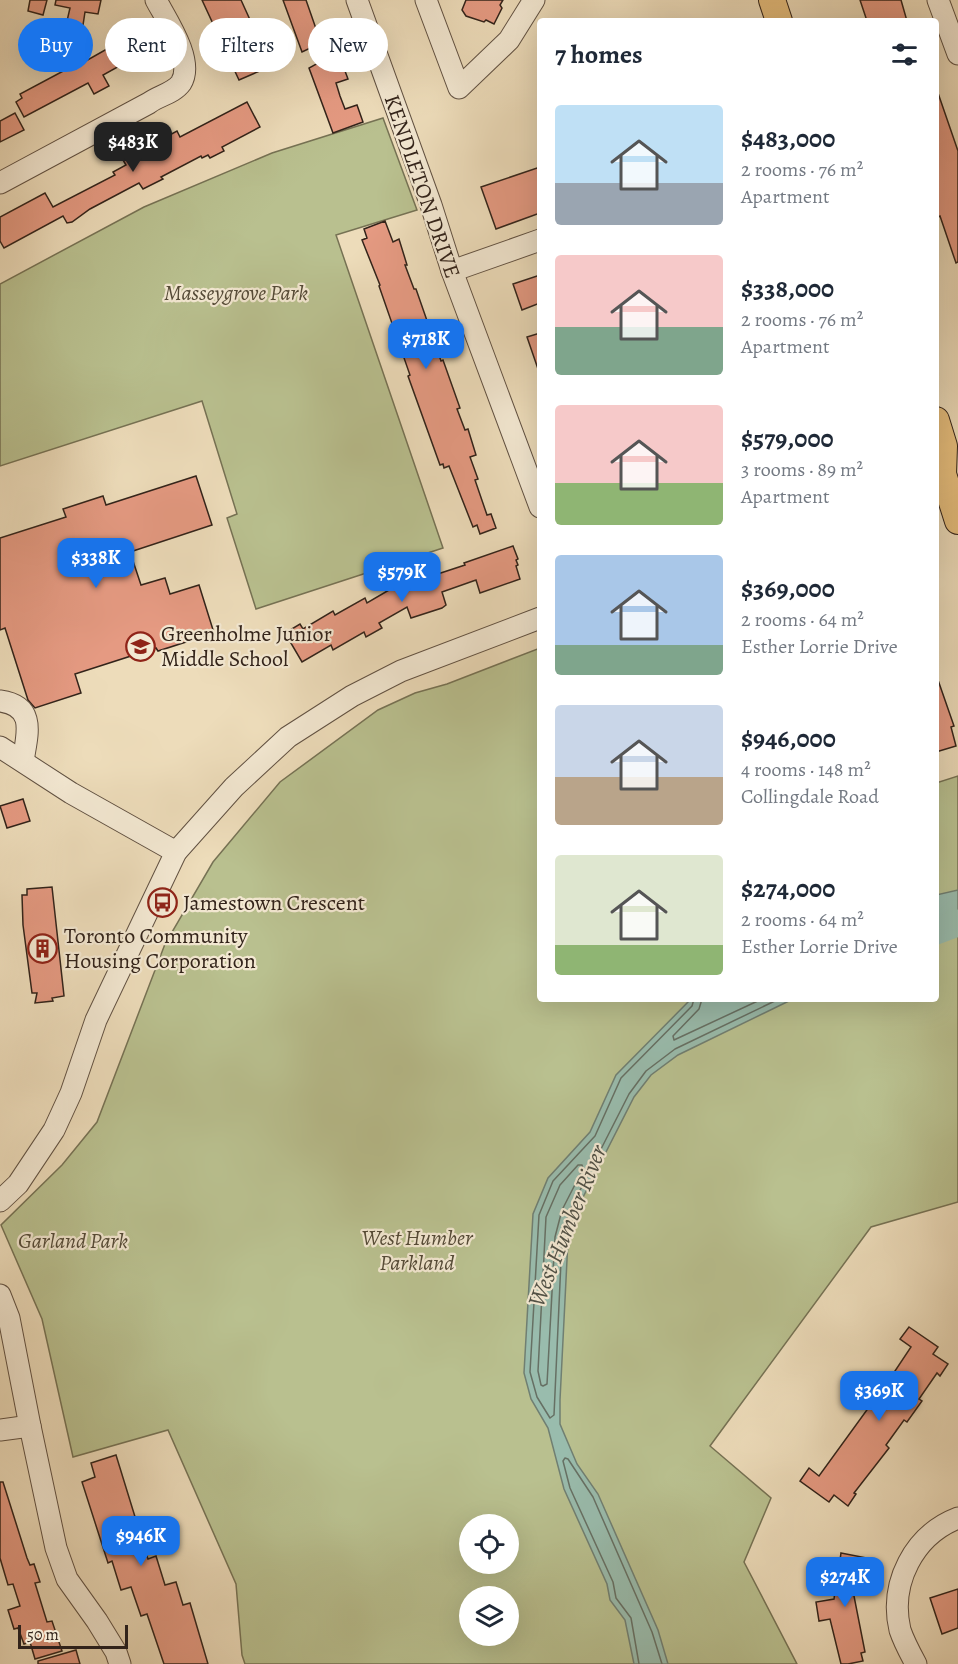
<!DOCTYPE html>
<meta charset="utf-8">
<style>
:root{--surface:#fff;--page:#f2f2f3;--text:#1f2937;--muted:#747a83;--accent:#1a73e8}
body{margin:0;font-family:Alegreya,serif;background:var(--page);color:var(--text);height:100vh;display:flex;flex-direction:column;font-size:22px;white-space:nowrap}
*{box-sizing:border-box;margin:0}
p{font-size:20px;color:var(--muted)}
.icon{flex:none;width:33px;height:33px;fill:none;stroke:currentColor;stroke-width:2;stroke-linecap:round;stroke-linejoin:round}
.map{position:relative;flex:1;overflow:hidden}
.panel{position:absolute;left:537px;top:18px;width:402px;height:984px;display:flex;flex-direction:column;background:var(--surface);border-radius:6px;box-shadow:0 6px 24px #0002}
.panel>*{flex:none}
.banner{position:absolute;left:18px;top:18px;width:429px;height:54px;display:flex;gap:12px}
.tools{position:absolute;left:459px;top:1514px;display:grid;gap:12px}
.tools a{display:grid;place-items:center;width:60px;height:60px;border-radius:50%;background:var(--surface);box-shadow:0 6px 24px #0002;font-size:30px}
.scale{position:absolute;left:18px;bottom:15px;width:110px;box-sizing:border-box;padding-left:6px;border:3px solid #32231a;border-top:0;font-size:16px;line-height:21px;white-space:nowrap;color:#32231a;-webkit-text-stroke:4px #f3e8d2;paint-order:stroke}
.price{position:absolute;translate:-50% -51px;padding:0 14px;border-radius:12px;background:var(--accent);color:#fff;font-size:20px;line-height:39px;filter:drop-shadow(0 2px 3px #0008)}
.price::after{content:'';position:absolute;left:50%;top:36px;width:18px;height:14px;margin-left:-9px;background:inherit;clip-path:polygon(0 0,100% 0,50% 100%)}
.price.selected{background:#222;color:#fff}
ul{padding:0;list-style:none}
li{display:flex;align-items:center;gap:18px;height:150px;padding:0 18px}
li span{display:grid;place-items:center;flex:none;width:168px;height:120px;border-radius:6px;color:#555}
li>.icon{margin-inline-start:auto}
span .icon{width:72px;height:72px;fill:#fffc;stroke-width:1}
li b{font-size:26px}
h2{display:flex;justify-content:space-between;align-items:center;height:72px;padding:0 18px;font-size:26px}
.chip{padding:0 21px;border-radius:27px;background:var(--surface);box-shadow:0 6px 24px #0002;font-size:21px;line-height:54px}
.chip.selected{background:var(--accent);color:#fff}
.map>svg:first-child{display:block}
</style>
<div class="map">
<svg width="958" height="1664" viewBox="0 0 958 1664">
<rect width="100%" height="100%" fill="#eddcba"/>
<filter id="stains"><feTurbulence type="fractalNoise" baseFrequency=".00333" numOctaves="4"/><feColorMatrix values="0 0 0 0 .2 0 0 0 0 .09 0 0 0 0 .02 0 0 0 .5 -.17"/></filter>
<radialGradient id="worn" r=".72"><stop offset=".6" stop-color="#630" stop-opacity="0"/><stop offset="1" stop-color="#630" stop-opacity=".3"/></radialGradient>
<!-- green -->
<g fill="#b9c08f" stroke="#767254" stroke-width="1.5" fill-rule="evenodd">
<polygon points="383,118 417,210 336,235 443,548 256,609 227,518 237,514 202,401 0,466 0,284 144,207 272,153"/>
<path d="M 540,648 L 540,999 L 936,999 L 936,783 L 958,776 L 958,1202 L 871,1227 L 710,1446 L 771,1498 L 744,1562 L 797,1664 L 245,1664 L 242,1655 L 236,1584 L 168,1430 L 73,1457 L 42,1319 L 1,1225 L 62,1165 L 97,1122 L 165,944 L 213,862 L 280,782 L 378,710 L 415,693 L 447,684 ZM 470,1524 L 508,1524 L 508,1563 L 470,1563 ZM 470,1596 L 508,1596 L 508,1635 L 470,1635 Z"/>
</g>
<!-- water -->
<g fill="#99bcad" stroke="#707f72" stroke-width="1.5">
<polygon points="958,890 958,911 936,926 936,895"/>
<polygon points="691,999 793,999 678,1055 651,1075 634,1097 574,1215 568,1240 560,1400 560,1424 577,1464 598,1494 658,1630 668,1664 634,1664 625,1620 610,1600 607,1584 564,1489 548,1428 531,1399 524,1373 533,1214 548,1178 590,1132 616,1075"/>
</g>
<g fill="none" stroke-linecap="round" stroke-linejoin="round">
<!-- shore -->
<g stroke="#667064" stroke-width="1.5">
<polyline points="694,999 692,1006 621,1078 595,1136 553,1181 539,1215 530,1372 537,1397 550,1418 554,1415 562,1239 569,1212 629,1094 646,1071 675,1049 779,999"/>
<polyline points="702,999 699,1009 673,1036 674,1040 762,999"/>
<polygon points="578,1165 582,1165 583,1169 562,1210 555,1237 547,1384 543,1386 541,1385 538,1371 546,1217 560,1185"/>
<polyline points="639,1664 631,1618 616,1598 613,1582 570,1488 563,1461 565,1458 568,1459 593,1497 652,1632 662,1664"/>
</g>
<!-- river -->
<polyline stroke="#99bcad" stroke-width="27" points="936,931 958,923"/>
</g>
<!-- building -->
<g fill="#e59a82" stroke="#32231a" stroke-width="1.5">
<polygon points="30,0 47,0 43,15 28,11"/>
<polygon points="56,0 101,0 98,14 85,12 83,25 67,21 70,8 55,5"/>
<polygon points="202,0 241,0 271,66 239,80"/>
<polygon points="283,0 306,0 321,43 302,52"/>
<polygon points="466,0 503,0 500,5 502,8 494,24 486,20 484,22 466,16 462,10"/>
<polygon points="860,0 901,0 907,21 867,21"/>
<polygon points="135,33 152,63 137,71 130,60 103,75 109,86 94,94 88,83 24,117 16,102 22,98 20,94 67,69 77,66"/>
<polygon points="327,58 330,67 342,63 348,79 336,83 340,96 345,109 357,105 363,122 333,133 309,68"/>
<polygon points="938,93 958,151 958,262 956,263 940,216 936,218 936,94"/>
<polygon points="247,102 260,127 222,147 224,151 210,158 208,155 202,158 201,156 161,177 163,179 143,189 139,183 90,209 72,222 67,223 63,216 4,248 0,241 0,217 45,193 53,207 115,175 113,172 126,165 123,160 177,131 180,137"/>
<polygon points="15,113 24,130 0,142 0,121"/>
<polygon points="540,167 540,213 496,229 481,187"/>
<polygon points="385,221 393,242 399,239 407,265 405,265 414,289 416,289 441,361 443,360 460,408 457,409 465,430 468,429 476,455 470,457 478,479 475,480 487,515 491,514 496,528 480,534 477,525 473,527 449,466 444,468 443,464 440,465 408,376 410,375 379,286 380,285 362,240 367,238 364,229"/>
<polygon points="540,275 540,303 522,310 513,284"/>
<polygon points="540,333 540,368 538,369 527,337"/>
<polygon points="196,476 212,525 130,552 141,585 165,578 170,594 199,585 214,633 158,651 156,648 75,674 81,693 35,708 28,700 5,628 0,630 0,538 66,517 63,509 103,496 106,505"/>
<polygon points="513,546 518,559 516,560 518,565 516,566 520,579 480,593 476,580 442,592 446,605 442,608 411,618 407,607 379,623 382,628 366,637 364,632 333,650 331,645 302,662 285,633 300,624 303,629 333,611 335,615 365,598 367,603 389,590 465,565 464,563"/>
<polygon points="936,680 938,680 954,726 951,727 956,746 936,752"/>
<polygon points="23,799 30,821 7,828 0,806"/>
<polygon points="52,887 64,996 52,998 53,1001 35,1003 37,993 32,993 23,925 22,895 27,895 27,889"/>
<polygon points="909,1327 938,1347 933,1354 948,1364 940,1376 937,1373 919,1399 922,1401 907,1422 904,1420 886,1445 889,1448 854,1493 856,1494 848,1506 834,1495 829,1502 800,1481 809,1468 819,1476 893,1374 911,1347 900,1339"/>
<polygon points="116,1455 148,1559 156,1556 165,1585 176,1582 183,1605 190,1603 208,1664 164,1664 147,1614 141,1616 131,1587 121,1590 112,1561 108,1563 82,1482 95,1477 91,1463"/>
<polygon points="0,1482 3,1482 27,1558 30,1565 34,1564 40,1582 35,1583 47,1622 52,1621 62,1651 35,1659 30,1642 24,1644 18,1628 14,1629 8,1610 20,1606 13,1584 8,1585 0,1558"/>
<polygon points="841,1553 867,1558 864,1575 860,1575 858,1587 852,1586 865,1652 861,1653 863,1661 848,1664 841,1664 830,1619 819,1621 816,1602 834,1599 837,1575 830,1574 832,1558 840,1560"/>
<polygon points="958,1589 958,1628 942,1634 930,1598"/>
<polygon points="76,1650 80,1664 38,1664 38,1661"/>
</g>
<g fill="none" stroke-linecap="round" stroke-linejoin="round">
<defs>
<g id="minor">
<polyline points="357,0 431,205 452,271 540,507"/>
<polyline points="426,0 459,88 509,40 534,0"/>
<polyline points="938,0 958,54"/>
<path d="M 0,183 L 149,103 C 158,96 174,93 181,83 C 195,61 166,19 156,0"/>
<polyline points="452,271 540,240"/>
<path d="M 0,701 C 37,706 27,735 23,761"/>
<polyline points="0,747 71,793 176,852"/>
<polyline points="0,1201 18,1184 54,1130 71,1093 96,1020 176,852 234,787 288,737 352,696 401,671 540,618"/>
<polyline points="0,1295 9,1318 30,1426 56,1548 67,1579 97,1621 116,1652 120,1664"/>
<polyline points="0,1430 30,1426"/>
<path d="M 916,1664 C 910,1653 904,1642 900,1630 C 889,1583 914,1535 958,1518"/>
</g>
<g id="major">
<polyline points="772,0 779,21"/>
<polyline points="936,420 944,446 943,474 958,521"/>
</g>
</defs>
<!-- minor casing -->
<use href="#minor" stroke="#615142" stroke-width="23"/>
<!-- major casing -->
<use href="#major" stroke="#32231a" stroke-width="28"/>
<!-- minor -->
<use href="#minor" stroke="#f3e8d2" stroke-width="21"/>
<!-- major -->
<use href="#major" stroke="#e6be7d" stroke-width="26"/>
</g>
<!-- icons -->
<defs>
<symbol id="school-ring" viewBox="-11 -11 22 22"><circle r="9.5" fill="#f3e8d2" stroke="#8f2418" stroke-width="1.5"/><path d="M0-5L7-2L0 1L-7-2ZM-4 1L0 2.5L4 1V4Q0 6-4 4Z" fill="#8f2418"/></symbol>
<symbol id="bus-ring" viewBox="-11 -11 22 22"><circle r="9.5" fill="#f3e8d2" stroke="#8f2418" stroke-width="1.5"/><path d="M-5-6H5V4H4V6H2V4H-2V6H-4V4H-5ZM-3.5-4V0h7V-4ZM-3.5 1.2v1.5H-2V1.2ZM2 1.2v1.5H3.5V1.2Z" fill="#8f2418"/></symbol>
<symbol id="building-ring" viewBox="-11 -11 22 22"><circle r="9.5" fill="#f3e8d2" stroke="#8f2418" stroke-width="1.5"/><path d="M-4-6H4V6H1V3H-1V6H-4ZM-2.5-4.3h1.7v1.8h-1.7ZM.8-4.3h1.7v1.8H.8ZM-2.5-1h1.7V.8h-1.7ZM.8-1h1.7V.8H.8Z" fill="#8f2418"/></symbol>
</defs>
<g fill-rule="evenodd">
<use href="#school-ring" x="124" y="630" width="33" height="33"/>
<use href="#bus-ring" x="146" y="886" width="33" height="33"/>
<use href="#building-ring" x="26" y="932" width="33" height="33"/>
</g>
<g text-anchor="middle" stroke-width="4.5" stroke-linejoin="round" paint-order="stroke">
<!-- street labels -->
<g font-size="22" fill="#32231a" stroke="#f3e8d2">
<text transform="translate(423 186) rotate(71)" y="8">KENDLETON DRIVE</text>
</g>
<!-- park labels -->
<g font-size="22" font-style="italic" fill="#544a37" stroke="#f3e8d2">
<text x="236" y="300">Masseygrove Park</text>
<text x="417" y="1245">West Humber<tspan x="417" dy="25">Parkland</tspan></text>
<text x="73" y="1248">Garland Park</text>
</g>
<!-- poi labels -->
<g font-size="22" fill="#32231a" stroke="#f3e8d2" text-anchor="start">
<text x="161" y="641">Greenholme Junior<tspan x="161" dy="25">Middle School</tspan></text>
<text x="183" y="910">Jamestown Crescent</text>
<text x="64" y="943">Toronto Community<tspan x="64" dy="25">Housing Corporation</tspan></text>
</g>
<!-- water labels -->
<g font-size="24" font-style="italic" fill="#515146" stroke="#f3e8d2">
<text transform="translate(567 1226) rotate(-68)" y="8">West Humber River</text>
</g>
</g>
<rect width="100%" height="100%" filter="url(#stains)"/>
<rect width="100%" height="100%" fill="url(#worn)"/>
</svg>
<div class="tools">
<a><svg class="icon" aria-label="locate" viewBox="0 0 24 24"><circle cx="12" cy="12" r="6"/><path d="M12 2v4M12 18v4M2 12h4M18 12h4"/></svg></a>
<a><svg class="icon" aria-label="layers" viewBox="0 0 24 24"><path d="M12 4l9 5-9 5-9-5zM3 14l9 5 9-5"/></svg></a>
</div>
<div class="scale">50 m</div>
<b class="price selected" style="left:133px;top:173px">$483K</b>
<b class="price" style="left:426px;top:370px">$718K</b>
<b class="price" style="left:96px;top:589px">$338K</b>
<b class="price" style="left:402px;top:603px">$579K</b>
<b class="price" style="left:879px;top:1422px">$369K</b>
<b class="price" style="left:141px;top:1567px">$946K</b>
<b class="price" style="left:845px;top:1608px">$274K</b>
<div class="banner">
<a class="chip selected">Buy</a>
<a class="chip">Rent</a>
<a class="chip">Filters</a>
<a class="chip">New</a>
</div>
<section class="panel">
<h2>7 homes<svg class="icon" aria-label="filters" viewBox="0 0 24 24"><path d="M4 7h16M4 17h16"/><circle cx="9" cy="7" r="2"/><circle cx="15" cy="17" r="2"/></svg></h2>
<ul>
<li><span style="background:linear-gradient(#bfe0f5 65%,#9aa5b1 0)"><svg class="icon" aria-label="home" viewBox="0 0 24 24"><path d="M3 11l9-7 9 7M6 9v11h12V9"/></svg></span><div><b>$483,000</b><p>2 rooms · 76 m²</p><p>Apartment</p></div></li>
<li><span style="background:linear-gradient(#f6c9c9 60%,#7fa58c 0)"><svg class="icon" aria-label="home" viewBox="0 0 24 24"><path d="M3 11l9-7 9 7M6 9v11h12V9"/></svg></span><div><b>$338,000</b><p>2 rooms · 76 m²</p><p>Apartment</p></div></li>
<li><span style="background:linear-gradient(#f6c9c9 65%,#8fb573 0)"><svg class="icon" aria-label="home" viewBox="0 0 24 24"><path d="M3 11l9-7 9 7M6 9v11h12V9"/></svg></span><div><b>$579,000</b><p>3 rooms · 89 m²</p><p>Apartment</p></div></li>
<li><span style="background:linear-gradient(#a9c7e8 75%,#7fa58c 0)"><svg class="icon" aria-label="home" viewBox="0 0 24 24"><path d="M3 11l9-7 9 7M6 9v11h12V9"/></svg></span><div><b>$369,000</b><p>2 rooms · 64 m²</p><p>Esther Lorrie Drive</p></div></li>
<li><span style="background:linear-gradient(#c9d6e8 60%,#b9a48a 0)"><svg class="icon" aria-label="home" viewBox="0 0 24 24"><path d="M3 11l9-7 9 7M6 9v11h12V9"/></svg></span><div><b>$946,000</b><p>4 rooms · 148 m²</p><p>Collingdale Road</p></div></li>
<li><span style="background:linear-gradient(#dfe7d0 75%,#8fb573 0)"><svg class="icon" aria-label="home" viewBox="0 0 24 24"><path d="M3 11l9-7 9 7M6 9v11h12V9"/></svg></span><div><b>$274,000</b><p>2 rooms · 64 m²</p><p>Esther Lorrie Drive</p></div></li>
</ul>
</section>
</div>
